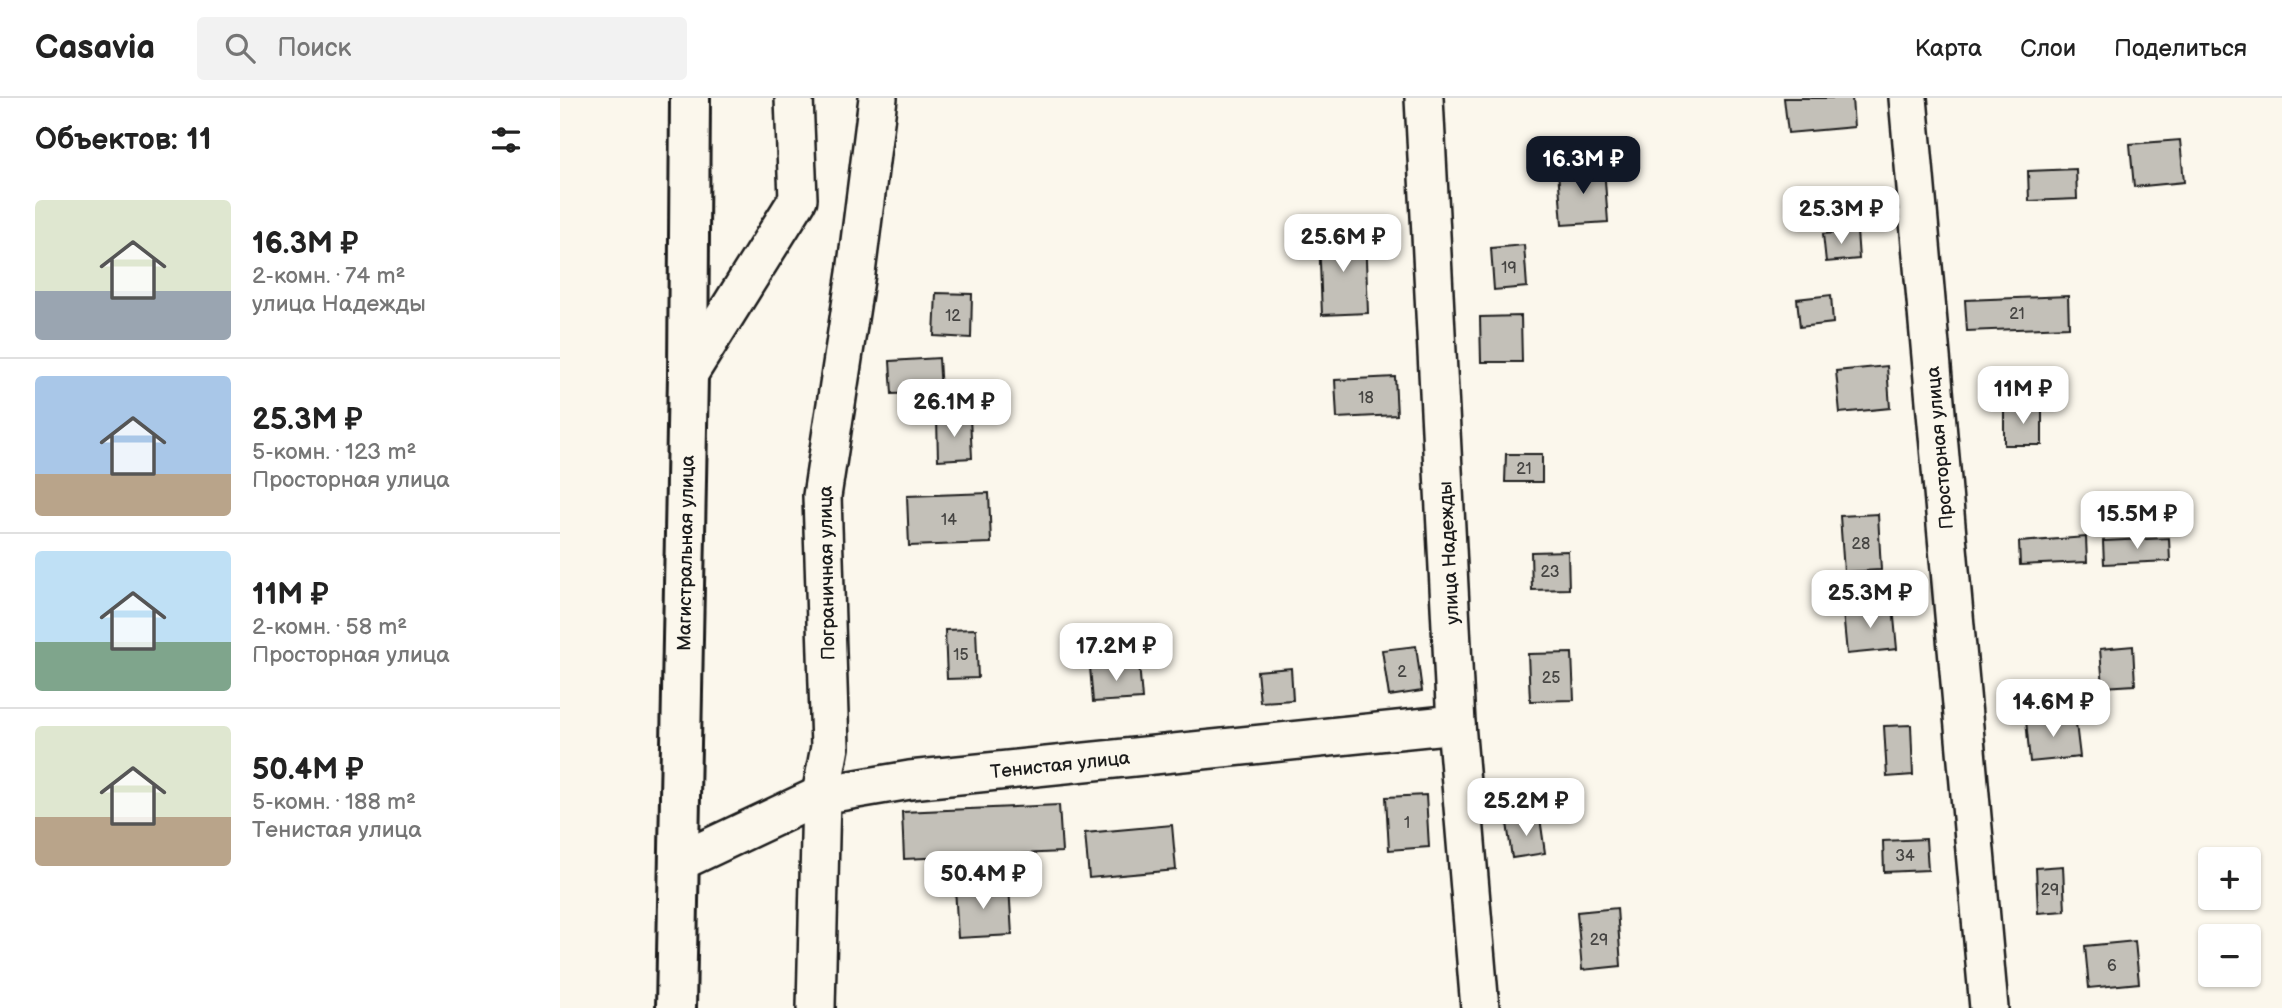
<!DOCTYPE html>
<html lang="ru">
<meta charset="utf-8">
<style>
:root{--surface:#fff;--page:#f2f2f2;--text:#222;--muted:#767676;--line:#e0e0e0;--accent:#111827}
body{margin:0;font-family:"Balsamiq Sans",sans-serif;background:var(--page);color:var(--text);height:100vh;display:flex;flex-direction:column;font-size:26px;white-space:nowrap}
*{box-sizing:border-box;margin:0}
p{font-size:23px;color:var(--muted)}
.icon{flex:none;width:38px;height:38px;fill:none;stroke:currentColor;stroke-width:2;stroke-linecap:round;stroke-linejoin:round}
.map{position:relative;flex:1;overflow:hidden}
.drawer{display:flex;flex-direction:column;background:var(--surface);width:560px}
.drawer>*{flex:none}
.controls{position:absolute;left:1638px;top:749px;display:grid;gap:14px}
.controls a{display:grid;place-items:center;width:63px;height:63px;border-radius:7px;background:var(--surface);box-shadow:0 2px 5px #0004;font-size:35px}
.price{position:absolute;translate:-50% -60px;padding:0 16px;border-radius:14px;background:#fff;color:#222;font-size:23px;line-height:46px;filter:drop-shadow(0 2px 4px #0008)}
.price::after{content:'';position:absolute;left:50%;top:42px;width:21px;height:16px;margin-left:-10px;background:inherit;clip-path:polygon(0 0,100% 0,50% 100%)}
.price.current{background:var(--accent);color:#fff}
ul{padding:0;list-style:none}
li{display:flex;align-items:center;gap:21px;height:175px;padding:0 35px}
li+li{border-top:2px solid var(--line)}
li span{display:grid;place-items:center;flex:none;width:196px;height:140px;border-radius:7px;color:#555}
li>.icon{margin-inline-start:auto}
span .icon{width:84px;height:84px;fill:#fffc;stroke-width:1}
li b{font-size:30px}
h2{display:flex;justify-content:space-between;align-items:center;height:84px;padding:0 35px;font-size:30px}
header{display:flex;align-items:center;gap:42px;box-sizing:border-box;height:98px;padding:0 35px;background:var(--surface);border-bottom:2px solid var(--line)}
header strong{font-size:33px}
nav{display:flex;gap:38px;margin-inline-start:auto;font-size:24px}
.search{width:490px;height:63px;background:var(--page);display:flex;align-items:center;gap:18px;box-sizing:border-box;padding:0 24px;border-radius:7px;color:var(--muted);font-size:26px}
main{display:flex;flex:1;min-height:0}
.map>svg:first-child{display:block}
</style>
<header>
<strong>Casavia</strong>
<div class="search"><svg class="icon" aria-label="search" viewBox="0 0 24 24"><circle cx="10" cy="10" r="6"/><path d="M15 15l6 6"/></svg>Поиск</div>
<nav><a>Карта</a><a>Слои</a><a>Поделиться</a></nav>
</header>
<main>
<section class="drawer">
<h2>Объектов: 11<svg class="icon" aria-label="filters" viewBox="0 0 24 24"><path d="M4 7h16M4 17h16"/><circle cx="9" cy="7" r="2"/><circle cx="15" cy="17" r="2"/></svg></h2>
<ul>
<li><span style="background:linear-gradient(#dfe7d0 65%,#9aa5b1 0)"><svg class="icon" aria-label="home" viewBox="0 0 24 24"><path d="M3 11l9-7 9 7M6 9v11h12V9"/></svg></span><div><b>16.3M ₽</b><p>2-комн. · 74 m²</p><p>улица Надежды</p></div></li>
<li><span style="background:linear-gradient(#a9c7e8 70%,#b9a48a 0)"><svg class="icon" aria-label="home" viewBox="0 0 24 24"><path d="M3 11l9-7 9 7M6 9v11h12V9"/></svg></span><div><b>25.3M ₽</b><p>5-комн. · 123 m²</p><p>Просторная улица</p></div></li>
<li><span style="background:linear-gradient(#bfe0f5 65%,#7fa58c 0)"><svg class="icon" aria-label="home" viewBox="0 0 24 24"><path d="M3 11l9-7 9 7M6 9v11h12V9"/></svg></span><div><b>11M ₽</b><p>2-комн. · 58 m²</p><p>Просторная улица</p></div></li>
<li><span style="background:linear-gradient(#dfe7d0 65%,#b9a48a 0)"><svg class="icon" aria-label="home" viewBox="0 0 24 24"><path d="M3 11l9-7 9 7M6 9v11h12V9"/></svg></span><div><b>50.4M ₽</b><p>5-комн. · 188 m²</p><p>Тенистая улица</p></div></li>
</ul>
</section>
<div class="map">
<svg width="1722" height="910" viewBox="0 0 1722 910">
<rect width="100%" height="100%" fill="#fbf7ec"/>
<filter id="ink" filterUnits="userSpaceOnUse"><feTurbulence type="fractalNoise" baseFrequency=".0143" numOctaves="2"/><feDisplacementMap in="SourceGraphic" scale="14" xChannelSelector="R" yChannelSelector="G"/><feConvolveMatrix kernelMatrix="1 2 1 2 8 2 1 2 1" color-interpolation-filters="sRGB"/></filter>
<g filter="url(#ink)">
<!-- building -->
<g fill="#c3c0b8" stroke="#1c1c1c" stroke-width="2">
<polygon points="1224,0 1292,0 1294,29 1228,35"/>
<polygon points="1620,42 1624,84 1574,89 1570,46"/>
<polygon points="1044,69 1048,124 1002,127 998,72"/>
<polygon points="1516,71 1517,101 1469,103 1468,73"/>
<polygon points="1297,133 1299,161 1266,164 1263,136"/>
<polygon points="805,136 808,215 762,217 759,138"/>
<polygon points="964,147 967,189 934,192 931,150"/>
<polygon points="376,195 412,196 411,240 374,238"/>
<polygon points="1271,197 1273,225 1240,229 1237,201"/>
<polygon points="1508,198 1509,229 1407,233 1405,202"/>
<polygon points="961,218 962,264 921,264 920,219"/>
<polygon points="379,260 381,294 332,296 330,263"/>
<polygon points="1327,268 1330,310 1280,315 1276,273"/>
<polygon points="835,279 837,317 777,320 775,282"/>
<rect x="1444" y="310" width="38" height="37"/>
<polygon points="410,319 412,360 378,362 377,321"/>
<polygon points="946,356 982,356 982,384 945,384"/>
<polygon points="429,395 431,445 349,448 347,398"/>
<polygon points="1318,416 1321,472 1284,474 1280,418"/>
<polygon points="1526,439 1527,464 1460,467 1459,444"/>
<polygon points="1609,440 1610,463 1544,466 1543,443"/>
<polygon points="1008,453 1009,491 972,492 971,454"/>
<polygon points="1333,509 1337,551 1287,556 1283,514"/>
<polygon points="416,531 418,580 387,581 385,532"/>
<polygon points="856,548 862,593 829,598 822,552"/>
<polygon points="1573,548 1575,587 1543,589 1540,551"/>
<polygon points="1012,555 1014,602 970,603 968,556"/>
<polygon points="579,565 582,601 533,604 530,569"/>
<polygon points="731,570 733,602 700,604 697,573"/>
<polygon points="1515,617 1520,659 1470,664 1466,622"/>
<polygon points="1351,627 1353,677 1327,679 1324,628"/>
<polygon points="866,697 869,749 829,752 826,699"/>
<polygon points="499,707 502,754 344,761 342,714"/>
<polygon points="980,720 985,755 952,760 947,725"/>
<polygon points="612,727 616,772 529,780 525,735"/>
<polygon points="1366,741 1368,772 1324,774 1323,743"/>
<polygon points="1503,768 1505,813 1478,815 1476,770"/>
<polygon points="449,787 452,837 398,840 395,789"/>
<polygon points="1057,810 1061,868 1022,872 1017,814"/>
<polygon points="1575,843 1579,885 1529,890 1525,848"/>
</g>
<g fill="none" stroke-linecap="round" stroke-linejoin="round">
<defs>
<g id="minor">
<polyline points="864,0 896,626 920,910"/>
<polyline points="1348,0 1429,910"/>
<polyline points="128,277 238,101 234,0"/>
<polyline points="119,764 261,697 350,682 896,626"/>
<polyline points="256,910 261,697 270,649 262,398 296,175 318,0"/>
</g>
<polyline id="major" points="116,910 128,277 130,0"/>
</defs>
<!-- minor casing -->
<use href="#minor" stroke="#1c1c1c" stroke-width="42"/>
<!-- major casing -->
<use href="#major" stroke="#1c1c1c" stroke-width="44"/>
<!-- minor -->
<use href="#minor" stroke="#fbf7ec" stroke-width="37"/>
<!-- major -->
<use href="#major" stroke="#fbf7ec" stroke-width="38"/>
</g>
</g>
<g text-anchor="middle" stroke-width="5" stroke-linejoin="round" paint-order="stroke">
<!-- number labels -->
<g font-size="16" fill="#464543">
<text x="949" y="175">19</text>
<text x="1457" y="221">21</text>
<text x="393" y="223">12</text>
<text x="806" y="305">18</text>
<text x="964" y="376">21</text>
<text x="389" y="427">14</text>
<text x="1301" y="451">28</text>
<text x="990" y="479">23</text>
<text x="401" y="562">15</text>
<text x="842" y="579">2</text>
<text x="991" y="585">25</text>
<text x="847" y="730">1</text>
<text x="1345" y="763">34</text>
<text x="1490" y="797">29</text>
<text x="1039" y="847">29</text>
<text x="1552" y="873">6</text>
</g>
<!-- street labels -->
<g font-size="19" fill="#1c1c1c" stroke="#fbf7ec">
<text transform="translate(1379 350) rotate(-95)" y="7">Просторная улица</text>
<text transform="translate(125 455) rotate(-89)" y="7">Магистральная улица</text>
<text transform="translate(888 455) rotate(-93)" y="7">улица Надежды</text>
<text transform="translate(266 475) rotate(-91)" y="7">Пограничная улица</text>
<text transform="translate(500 666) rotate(-6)" y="7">Тенистая улица</text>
</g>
</g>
</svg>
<div class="controls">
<a>+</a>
<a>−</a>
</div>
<b class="price current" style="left:1023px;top:98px">16.3M ₽</b>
<b class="price" style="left:1281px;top:148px">25.3M ₽</b>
<b class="price" style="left:783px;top:176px">25.6M ₽</b>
<b class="price" style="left:1463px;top:328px">11M ₽</b>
<b class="price" style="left:394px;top:341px">26.1M ₽</b>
<b class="price" style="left:1577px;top:453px">15.5M ₽</b>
<b class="price" style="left:1310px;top:532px">25.3M ₽</b>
<b class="price" style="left:556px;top:585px">17.2M ₽</b>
<b class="price" style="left:1493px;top:641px">14.6M ₽</b>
<b class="price" style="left:966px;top:740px">25.2M ₽</b>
<b class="price" style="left:423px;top:813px">50.4M ₽</b>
</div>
</main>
